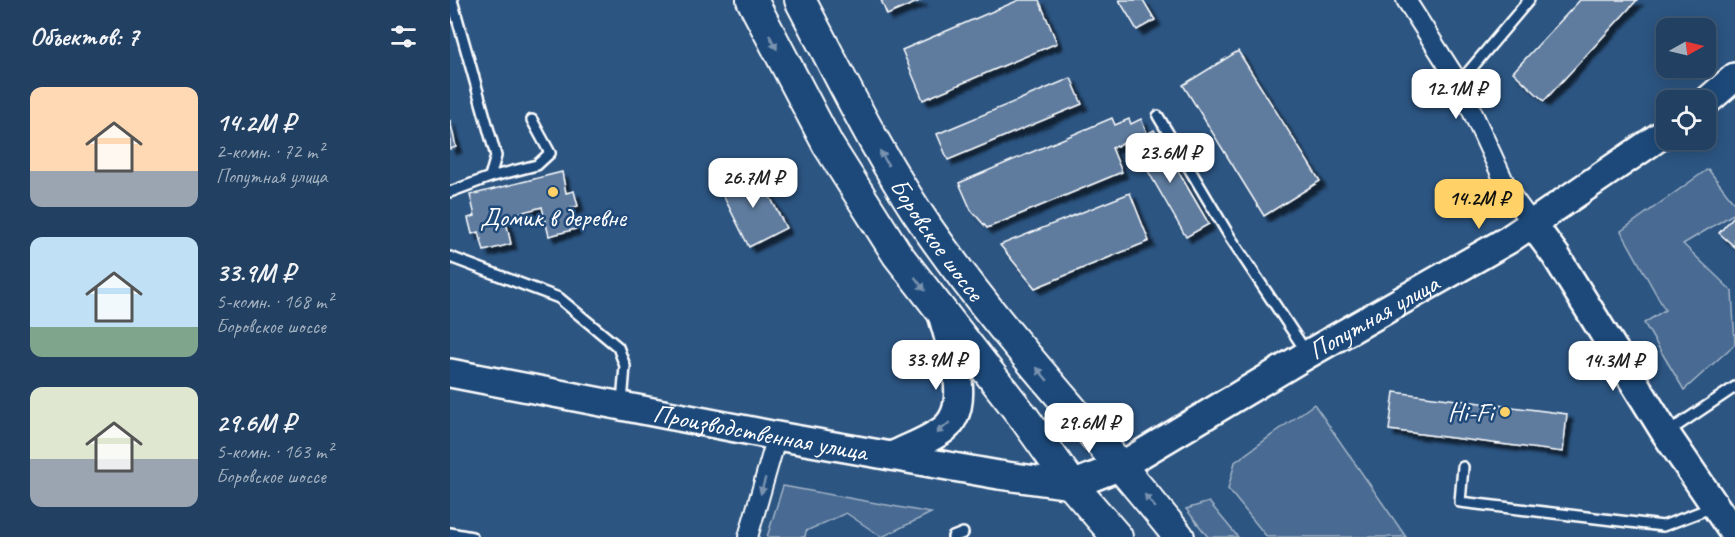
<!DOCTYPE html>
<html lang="ru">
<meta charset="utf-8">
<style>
:root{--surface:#214062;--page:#294768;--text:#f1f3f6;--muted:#a2afbe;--line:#3e5977;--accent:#ffd166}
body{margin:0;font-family:Caveat,sans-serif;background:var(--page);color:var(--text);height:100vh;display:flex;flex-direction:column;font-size:22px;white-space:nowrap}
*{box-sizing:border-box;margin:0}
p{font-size:20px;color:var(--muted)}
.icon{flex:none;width:33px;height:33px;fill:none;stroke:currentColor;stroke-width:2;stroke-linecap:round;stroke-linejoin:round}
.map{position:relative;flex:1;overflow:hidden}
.side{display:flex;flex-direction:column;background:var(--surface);width:450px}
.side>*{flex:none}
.needle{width:39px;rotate:82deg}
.tools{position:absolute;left:1206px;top:18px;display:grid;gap:12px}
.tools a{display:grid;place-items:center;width:60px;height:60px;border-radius:12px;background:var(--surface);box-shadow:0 3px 15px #0003,0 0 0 2px var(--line);font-size:30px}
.price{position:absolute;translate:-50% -51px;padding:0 14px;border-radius:12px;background:#fff;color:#222;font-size:20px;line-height:39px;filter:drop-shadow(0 2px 3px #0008)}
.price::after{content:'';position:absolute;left:50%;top:36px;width:18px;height:14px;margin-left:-9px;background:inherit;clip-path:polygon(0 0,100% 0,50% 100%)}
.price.active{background:var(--accent);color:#111}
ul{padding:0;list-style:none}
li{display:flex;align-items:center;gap:18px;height:150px;padding:0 30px}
li span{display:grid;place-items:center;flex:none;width:168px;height:120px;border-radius:12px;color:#555}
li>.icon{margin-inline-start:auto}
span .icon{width:72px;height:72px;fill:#fffc;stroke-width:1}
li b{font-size:26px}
h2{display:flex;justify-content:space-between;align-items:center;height:72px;padding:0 30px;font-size:26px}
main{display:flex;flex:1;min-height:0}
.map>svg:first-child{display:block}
</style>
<main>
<section class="side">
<h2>Объектов: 7<svg class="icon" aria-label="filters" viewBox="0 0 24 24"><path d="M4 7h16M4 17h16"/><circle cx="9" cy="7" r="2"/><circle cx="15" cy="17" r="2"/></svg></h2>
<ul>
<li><span style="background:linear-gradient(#ffd9b3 70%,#9aa5b1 0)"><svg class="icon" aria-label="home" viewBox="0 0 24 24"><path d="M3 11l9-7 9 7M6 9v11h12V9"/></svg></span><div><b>14.2M ₽</b><p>2-комн. · 72 m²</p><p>Попутная улица</p></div></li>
<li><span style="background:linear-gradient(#bfe0f5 75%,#7fa58c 0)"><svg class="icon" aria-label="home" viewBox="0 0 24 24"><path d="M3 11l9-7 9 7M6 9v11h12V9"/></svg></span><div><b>33.9M ₽</b><p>5-комн. · 168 m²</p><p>Боровское шоссе</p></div></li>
<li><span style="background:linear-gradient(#dfe7d0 60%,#9aa5b1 0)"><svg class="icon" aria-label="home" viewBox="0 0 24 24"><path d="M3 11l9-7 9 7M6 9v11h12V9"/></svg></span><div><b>29.6M ₽</b><p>5-комн. · 163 m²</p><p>Боровское шоссе</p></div></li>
</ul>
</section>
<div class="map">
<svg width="1285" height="537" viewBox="0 0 1285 537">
<defs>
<filter id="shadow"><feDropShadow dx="5.5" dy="5.5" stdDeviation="1.5" flood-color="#0009"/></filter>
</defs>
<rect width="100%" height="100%" fill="#2c5582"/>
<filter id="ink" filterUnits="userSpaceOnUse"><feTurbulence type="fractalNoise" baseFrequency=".0167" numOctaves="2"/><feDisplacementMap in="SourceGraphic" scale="12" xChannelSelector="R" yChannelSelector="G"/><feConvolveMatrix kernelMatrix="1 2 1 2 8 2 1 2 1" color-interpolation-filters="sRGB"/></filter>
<g filter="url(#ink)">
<!-- green -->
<g fill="#486b92" stroke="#a4b5c8" stroke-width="1.5">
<polygon points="1258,169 1285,204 1285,213 1233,244 1282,291 1285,344 1234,390 1194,323 1215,310 1171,231"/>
<polygon points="864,404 956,537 817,537 778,489 785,462"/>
<polygon points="333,486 481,513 432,537 396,513 356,531 355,537 317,537"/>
<polygon points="759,502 788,537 758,537 736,509"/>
</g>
<!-- building -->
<g fill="#5e7c9f" stroke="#fff" stroke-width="1.5" filter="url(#shadow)">
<polygon points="431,0 472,0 437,15"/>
<polygon points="569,0 589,0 607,43 473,100 452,50"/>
<polygon points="669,0 693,0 705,20 687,30"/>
<polygon points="1130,0 1187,0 1094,101 1063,72"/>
<polygon points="788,51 870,181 814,216 733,85"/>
<polygon points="621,78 632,104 498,160 487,134"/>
<polygon points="662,118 665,125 679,119 681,124 691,119 697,133 662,148 672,172 537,228 521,210 509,183"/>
<polygon points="0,120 6,147 0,149"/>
<polygon points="704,130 759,224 736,237 682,143"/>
<polygon points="307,171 336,228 299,247 270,189"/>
<polygon points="112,172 116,193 124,191 128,206 121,208 126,229 99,236 92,207 55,217 61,244 34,251 29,232 22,234 18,218 25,216 20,195"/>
<polygon points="680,193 699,241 585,288 550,245"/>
<polygon points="1285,215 1285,247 1269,233"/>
<polygon points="944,392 1117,414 1113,452 939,430"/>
</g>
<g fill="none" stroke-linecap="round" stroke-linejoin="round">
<defs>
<g id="lane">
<polyline points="1009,83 1079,0"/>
<polyline points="708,116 780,237 857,353"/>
<polyline points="40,177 87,165 100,153 82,120"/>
<polyline points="0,192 40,177 46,156 2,0"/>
<polyline points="0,257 109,298 168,347 175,366 172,403"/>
<polyline points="1218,432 1285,387"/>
<polyline points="1013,467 1010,502 1213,526 1263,507"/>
<polyline points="0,533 22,537"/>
<polyline points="503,537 513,533"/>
</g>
<g id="street">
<polyline points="956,0 1009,83 1059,192 1081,222"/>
<polyline points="298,537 327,436"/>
</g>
<g id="secondary">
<polyline points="1256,102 1285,77"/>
<polyline points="1081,222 1106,256 1216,434 1285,535"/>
<path id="s1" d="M 0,373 L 327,436 L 549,475 L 622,485 L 671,466 L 858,354 L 1058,240 L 1216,132"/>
<path d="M 444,455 C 460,447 480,440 494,429 C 524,405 500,345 492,314"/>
</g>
<g id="primary">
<polyline points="302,0 378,145 447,254 575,419 622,485 667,537"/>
<path id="s2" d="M 350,0 C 391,78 429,158 479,230 C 554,338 647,434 729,537"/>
</g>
</defs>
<!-- lane casing -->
<use href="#lane" stroke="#fff" stroke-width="14"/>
<!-- street casing -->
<use href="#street" stroke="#fff" stroke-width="22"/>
<!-- secondary casing -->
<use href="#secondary" stroke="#fff" stroke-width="32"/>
<!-- primary casing -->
<use href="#primary" stroke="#fff" stroke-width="34"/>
<!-- lane -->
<use href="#lane" stroke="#1f4a7a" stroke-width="9"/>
<!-- street -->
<use href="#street" stroke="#1f4a7a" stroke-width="18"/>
<!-- secondary -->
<use href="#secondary" stroke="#1f4a7a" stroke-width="27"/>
<!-- primary -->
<use href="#primary" stroke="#1f4a7a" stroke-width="30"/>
</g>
<!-- one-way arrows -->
<defs><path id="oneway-solid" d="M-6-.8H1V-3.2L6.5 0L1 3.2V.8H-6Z" transform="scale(1.5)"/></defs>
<g fill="#7992af">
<use href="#oneway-solid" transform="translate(323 42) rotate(62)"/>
<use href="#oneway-solid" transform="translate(434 158) rotate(-120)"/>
<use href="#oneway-solid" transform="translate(470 284) rotate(53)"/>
<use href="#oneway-solid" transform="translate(592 374) rotate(-130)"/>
<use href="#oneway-solid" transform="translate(493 428) rotate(140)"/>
<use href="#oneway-solid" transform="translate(313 486) rotate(106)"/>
<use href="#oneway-solid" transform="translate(700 501) rotate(-129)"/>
</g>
</g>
<!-- markers -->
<g fill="#ffd166" stroke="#1f4a7a" stroke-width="2">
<circle cx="103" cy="192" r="6"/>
<circle cx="1055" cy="412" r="6"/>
</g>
<g text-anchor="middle" stroke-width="5" stroke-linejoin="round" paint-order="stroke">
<!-- poi labels -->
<g font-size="26" fill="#fff" stroke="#1f4a7a">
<text x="103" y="226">Домик в деревне</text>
<text x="1043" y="421" text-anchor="end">Hi-Fi</text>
</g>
<!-- street labels -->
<g font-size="26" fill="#fff" stroke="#1f4a7a">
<text dy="9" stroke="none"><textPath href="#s2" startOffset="276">Боровское шоссе</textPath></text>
<text dy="9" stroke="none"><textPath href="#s1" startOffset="978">Попутная улица</textPath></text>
<text dy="9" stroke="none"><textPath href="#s1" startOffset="316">Производственная улица</textPath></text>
</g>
</g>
</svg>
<div class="tools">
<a><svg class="needle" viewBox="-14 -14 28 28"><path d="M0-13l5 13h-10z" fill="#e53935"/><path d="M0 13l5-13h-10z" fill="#a2afbe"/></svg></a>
<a><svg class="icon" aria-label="locate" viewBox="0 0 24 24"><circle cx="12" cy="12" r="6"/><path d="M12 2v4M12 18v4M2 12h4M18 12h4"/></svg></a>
</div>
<b class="price" style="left:1006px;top:120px">12.1M ₽</b>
<b class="price" style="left:720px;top:184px">23.6M ₽</b>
<b class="price" style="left:303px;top:209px">26.7M ₽</b>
<b class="price active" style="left:1029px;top:230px">14.2M ₽</b>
<b class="price" style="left:486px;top:391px">33.9M ₽</b>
<b class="price" style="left:1163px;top:392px">14.3M ₽</b>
<b class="price" style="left:639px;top:454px">29.6M ₽</b>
</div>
</main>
